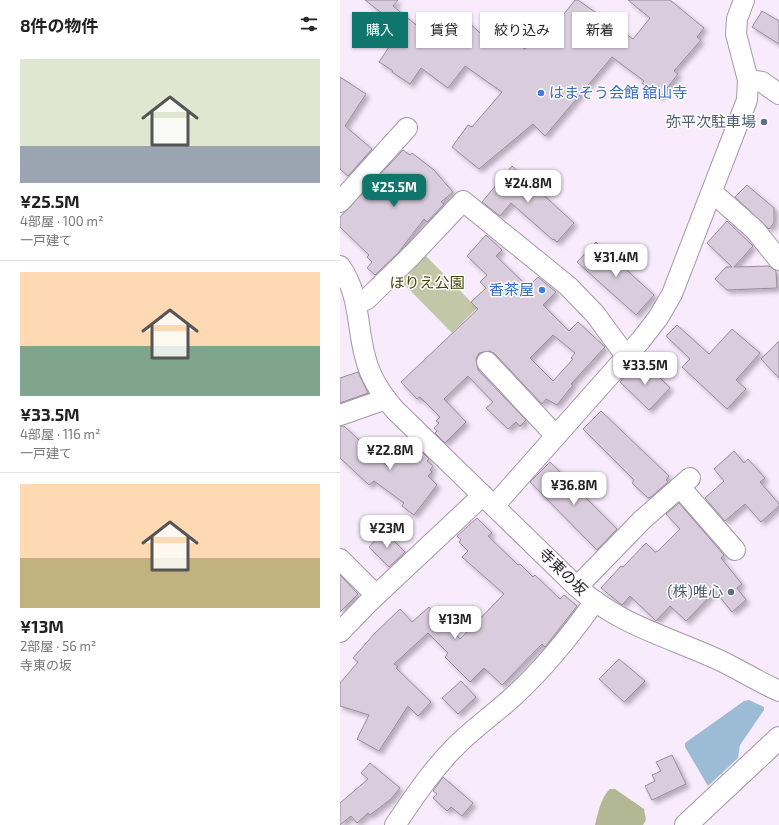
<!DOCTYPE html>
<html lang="ja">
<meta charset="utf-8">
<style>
:root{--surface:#fff;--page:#f6f6f6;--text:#222;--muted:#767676;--line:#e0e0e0;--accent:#0f766e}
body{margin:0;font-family:"Exo 2","Noto Sans JP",sans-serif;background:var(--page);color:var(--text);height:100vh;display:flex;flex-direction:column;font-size:15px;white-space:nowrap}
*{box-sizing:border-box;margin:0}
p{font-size:13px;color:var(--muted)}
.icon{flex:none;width:22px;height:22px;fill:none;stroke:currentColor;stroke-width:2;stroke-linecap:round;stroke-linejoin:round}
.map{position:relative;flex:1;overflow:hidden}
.details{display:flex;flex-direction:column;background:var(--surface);width:340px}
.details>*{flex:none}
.top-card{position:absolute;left:12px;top:12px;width:367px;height:36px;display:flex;gap:8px}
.price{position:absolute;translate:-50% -34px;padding:0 9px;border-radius:8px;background:#fff;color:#222;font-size:13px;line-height:26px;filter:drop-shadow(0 1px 2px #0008)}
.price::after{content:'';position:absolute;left:50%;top:24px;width:12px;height:9px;margin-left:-6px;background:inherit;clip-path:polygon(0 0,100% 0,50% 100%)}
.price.active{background:var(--accent);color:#fff}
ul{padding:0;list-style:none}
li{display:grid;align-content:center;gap:8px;height:212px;padding:0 20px}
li+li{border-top:1px solid var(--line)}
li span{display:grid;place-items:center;height:124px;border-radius:0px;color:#555}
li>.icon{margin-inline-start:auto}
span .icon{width:72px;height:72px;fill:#fffc;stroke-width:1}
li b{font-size:17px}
h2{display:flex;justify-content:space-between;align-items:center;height:48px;padding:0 20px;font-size:17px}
.tag{padding:0 14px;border-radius:0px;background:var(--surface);box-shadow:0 1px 3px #0004;font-size:14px;line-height:36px}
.tag.active{background:var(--accent);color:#fff}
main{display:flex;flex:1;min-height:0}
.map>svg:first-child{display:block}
</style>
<main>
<section class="details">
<h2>8件の物件<svg class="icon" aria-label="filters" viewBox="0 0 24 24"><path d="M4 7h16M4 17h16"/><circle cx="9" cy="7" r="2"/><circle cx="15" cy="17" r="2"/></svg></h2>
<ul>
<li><span style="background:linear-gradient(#dfe7d0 70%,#9aa5b1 0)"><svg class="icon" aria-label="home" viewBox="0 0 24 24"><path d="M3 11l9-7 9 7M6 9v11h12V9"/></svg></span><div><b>¥25.5M</b><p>4部屋 · 100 m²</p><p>一戸建て</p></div></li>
<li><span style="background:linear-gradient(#ffd9b3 60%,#7fa58c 0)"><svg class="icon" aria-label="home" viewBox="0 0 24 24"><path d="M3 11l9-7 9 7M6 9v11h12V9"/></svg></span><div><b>¥33.5M</b><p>4部屋 · 116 m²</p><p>一戸建て</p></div></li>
<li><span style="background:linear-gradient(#ffd9b3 60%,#c2b280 0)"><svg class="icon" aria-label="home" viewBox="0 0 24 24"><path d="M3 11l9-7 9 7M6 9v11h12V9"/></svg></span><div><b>¥13M</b><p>2部屋 · 56 m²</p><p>寺東の坂</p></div></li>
</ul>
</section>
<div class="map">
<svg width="439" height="825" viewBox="0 0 439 825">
<defs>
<filter id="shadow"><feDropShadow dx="3.5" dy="3.5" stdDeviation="2" flood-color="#0004"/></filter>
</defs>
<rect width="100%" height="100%" fill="#f8ebfc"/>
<!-- green -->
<polygon fill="#c2c7a7" points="81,251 137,308 112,333 56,276"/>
<!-- forest -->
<path fill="#b3b894" d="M 270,789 L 275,789 L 304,809 L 306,820 L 303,825 L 255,825 C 258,813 261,797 270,789 Z"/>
<!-- water -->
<polygon fill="#9bbcd4" points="409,700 424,707 424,710 400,745 398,758 368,786 345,747 345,743 404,701"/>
<!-- building -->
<g fill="#d9ccdc" stroke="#988b9b" fill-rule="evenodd" filter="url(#shadow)">
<polygon points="25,0 58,0 53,6 97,42 120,15 147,39 151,34 163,41 165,38 185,49 205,21 213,28 235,0 238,0 293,39 310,18 288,0 330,0 364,28 357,37 361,40 334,71 338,74 320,97 302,83 304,81 272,57 205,136 193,124 139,169 112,147 128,125 132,127 162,92 125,66 108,88 81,68 70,84 52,72 53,71 39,62 49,47 29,31 43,14"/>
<polygon points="422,11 439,21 439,44 412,27"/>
<polygon points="0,77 26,94 5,126 32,149 8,176 0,169"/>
<polygon points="63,150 70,155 72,153 94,170 113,192 101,202 104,204 87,222 84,219 58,253 35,275 27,268 32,262 27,257 29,255 0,227 0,217"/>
<polygon points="172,166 234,223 217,242 214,239 213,240 171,203 160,216 142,202"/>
<polygon points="407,185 434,208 434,223 429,229 395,197"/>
<polygon points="387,221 413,246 394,267 429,266 436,271 437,288 387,290 375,279 386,267 392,267 367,243"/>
<path d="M 146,235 L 162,250 L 156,256 L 188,287 L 198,277 L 216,292 L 203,305 L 229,331 L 238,322 L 265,347 L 231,384 L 233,385 L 217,405 L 206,399 L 202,404 L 155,354 L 150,351 L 139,353 L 136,359 L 138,370 L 186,420 L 180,426 L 176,422 L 168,429 L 146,408 L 153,402 L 128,376 L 104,399 L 126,422 L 105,443 L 95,433 L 97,431 L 94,428 L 99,423 L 96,421 L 100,417 L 80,397 L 77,399 L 61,382 L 138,309 L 131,302 L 146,288 L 140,282 L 147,275 L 127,256 ZM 213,335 L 235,353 L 231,358 L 233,359 L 213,381 L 190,358 Z"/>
<polygon points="256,242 314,295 296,315 237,262"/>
<polygon points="337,325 369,354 392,329 420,353 396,380 406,389 387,409 342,367 350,359 326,336"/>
<polygon points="439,341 439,378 421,359"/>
<polygon points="307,365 330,388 309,410 280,382 291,369 298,375"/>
<polygon points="18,372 28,393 0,403 0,378"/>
<polygon points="261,411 329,476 326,480 328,482 311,497 308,498 292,483 294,480 243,429"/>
<polygon points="0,426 4,426 49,468 56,460 58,463 73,447 77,451 79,449 89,459 87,461 93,466 90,470 92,472 88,476 97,485 74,515 62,506 64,503 34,481 29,485 0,458"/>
<polygon points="394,451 404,463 408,459 425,478 420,482 439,504 439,506 421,522 405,504 385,521 365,498 384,481 374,469"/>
<polygon points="210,462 277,529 257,550 190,482"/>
<polygon points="339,503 384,555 381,558 402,584 397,588 406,600 392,612 375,591 346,621 330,606 316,621 290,596 282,605 261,588 281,566 283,567 306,543 315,552 318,551 340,529 326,514"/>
<polygon points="137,518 152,533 148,536 178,565 180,564 193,577 195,575 220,599 224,595 237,606 205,647 202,644 162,685 144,668 130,682 105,657 108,653 88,633 54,664 58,667 56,668 91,702 78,716 68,706 39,751 17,739 29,715 0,706 0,683 18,662 13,658 35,633 60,609 72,622 89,607 120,639 164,594 122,557 128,551 119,542 121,540 117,536"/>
<polygon points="44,531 65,552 49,567 29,547"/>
<polygon points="0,575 18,594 0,612"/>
<polygon points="279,659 305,681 284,702 259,679"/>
<polygon points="121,681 136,697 118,714 102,698"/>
<polygon points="332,755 346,784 312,800 305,786 315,781 312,775 321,771 316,762"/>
<polygon points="30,763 60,788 51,799 30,815 28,813 17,823 11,816 0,825 0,803 28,779 21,773"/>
<polygon points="103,777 133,803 122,816 111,807 107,811 93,798 97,794 93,791"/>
</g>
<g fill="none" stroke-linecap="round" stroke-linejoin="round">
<defs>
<g id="minor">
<polyline points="408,80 422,82 439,94"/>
<polyline points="372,192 415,230 439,260"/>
<polyline points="0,202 67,128"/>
<path d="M 0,266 C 21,296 16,326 26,360 C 31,379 42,395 55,410 L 237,587 C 281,626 327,636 379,660 C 400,670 419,682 439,691"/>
<polyline points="17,304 27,299 73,254 123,201 228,286 255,314 286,356"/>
<polyline points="147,362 216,436"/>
<polyline points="0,415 46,399"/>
<polyline points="340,487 395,550"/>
<polyline points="154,506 301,340 318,318 332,294 407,100 408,80 396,34 397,19 404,0"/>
<polyline points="0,559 36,595"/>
<polyline points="237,587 302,520 350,478"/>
<polyline points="0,632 27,604 143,495"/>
<path d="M 55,825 C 73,799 91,771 114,748 C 133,728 156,713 176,694 C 206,666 231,635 255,601"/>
</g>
<polyline id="major" points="346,825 439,738"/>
</defs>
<!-- minor casing -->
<use href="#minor" stroke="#a498a8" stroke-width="22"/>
<!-- major casing -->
<use href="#major" stroke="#a498a8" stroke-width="24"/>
<!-- minor -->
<use href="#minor" stroke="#fff" stroke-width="20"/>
<!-- major -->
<use href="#major" stroke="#fff" stroke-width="22"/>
</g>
<!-- markers -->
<g fill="#3f7fe0" stroke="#fff" stroke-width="1.5">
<circle cx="201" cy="93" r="4"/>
<circle cx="202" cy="290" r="4"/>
</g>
<g fill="#5c6f8a" stroke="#fff" stroke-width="1.5">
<circle cx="424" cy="122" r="4"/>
<circle cx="391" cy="592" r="4"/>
</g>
<g text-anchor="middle" stroke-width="3" stroke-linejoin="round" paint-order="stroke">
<!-- shop labels -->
<g font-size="15" fill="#366cbe" stroke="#fff" text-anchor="start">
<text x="209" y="98">はまそう会館 舘山寺</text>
<text x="194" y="295" text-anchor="end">香茶屋</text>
</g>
<!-- service labels -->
<g font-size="15" fill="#4e5e75" stroke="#fff" text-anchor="end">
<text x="416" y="127">弥平次駐車場</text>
<text x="383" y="597">(株)唯心</text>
</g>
<!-- park labels -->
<g font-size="15" fill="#404406" stroke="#fff">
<text x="87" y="288">ほりえ公園</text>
</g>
<!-- street labels -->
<g font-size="15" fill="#2a252c" stroke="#fff">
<text transform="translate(223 572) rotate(44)" y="5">寺東の坂</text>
</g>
</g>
</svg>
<b class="price" style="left:188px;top:204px">¥24.8M</b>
<b class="price active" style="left:54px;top:208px">¥25.5M</b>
<b class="price" style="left:276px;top:278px">¥31.4M</b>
<b class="price" style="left:305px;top:386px">¥33.5M</b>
<b class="price" style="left:50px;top:471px">¥22.8M</b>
<b class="price" style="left:234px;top:506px">¥36.8M</b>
<b class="price" style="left:47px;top:549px">¥23M</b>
<b class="price" style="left:115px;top:640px">¥13M</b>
<div class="top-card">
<a class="tag active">購入</a>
<a class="tag">賃貸</a>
<a class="tag">絞り込み</a>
<a class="tag">新着</a>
</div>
</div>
</main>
